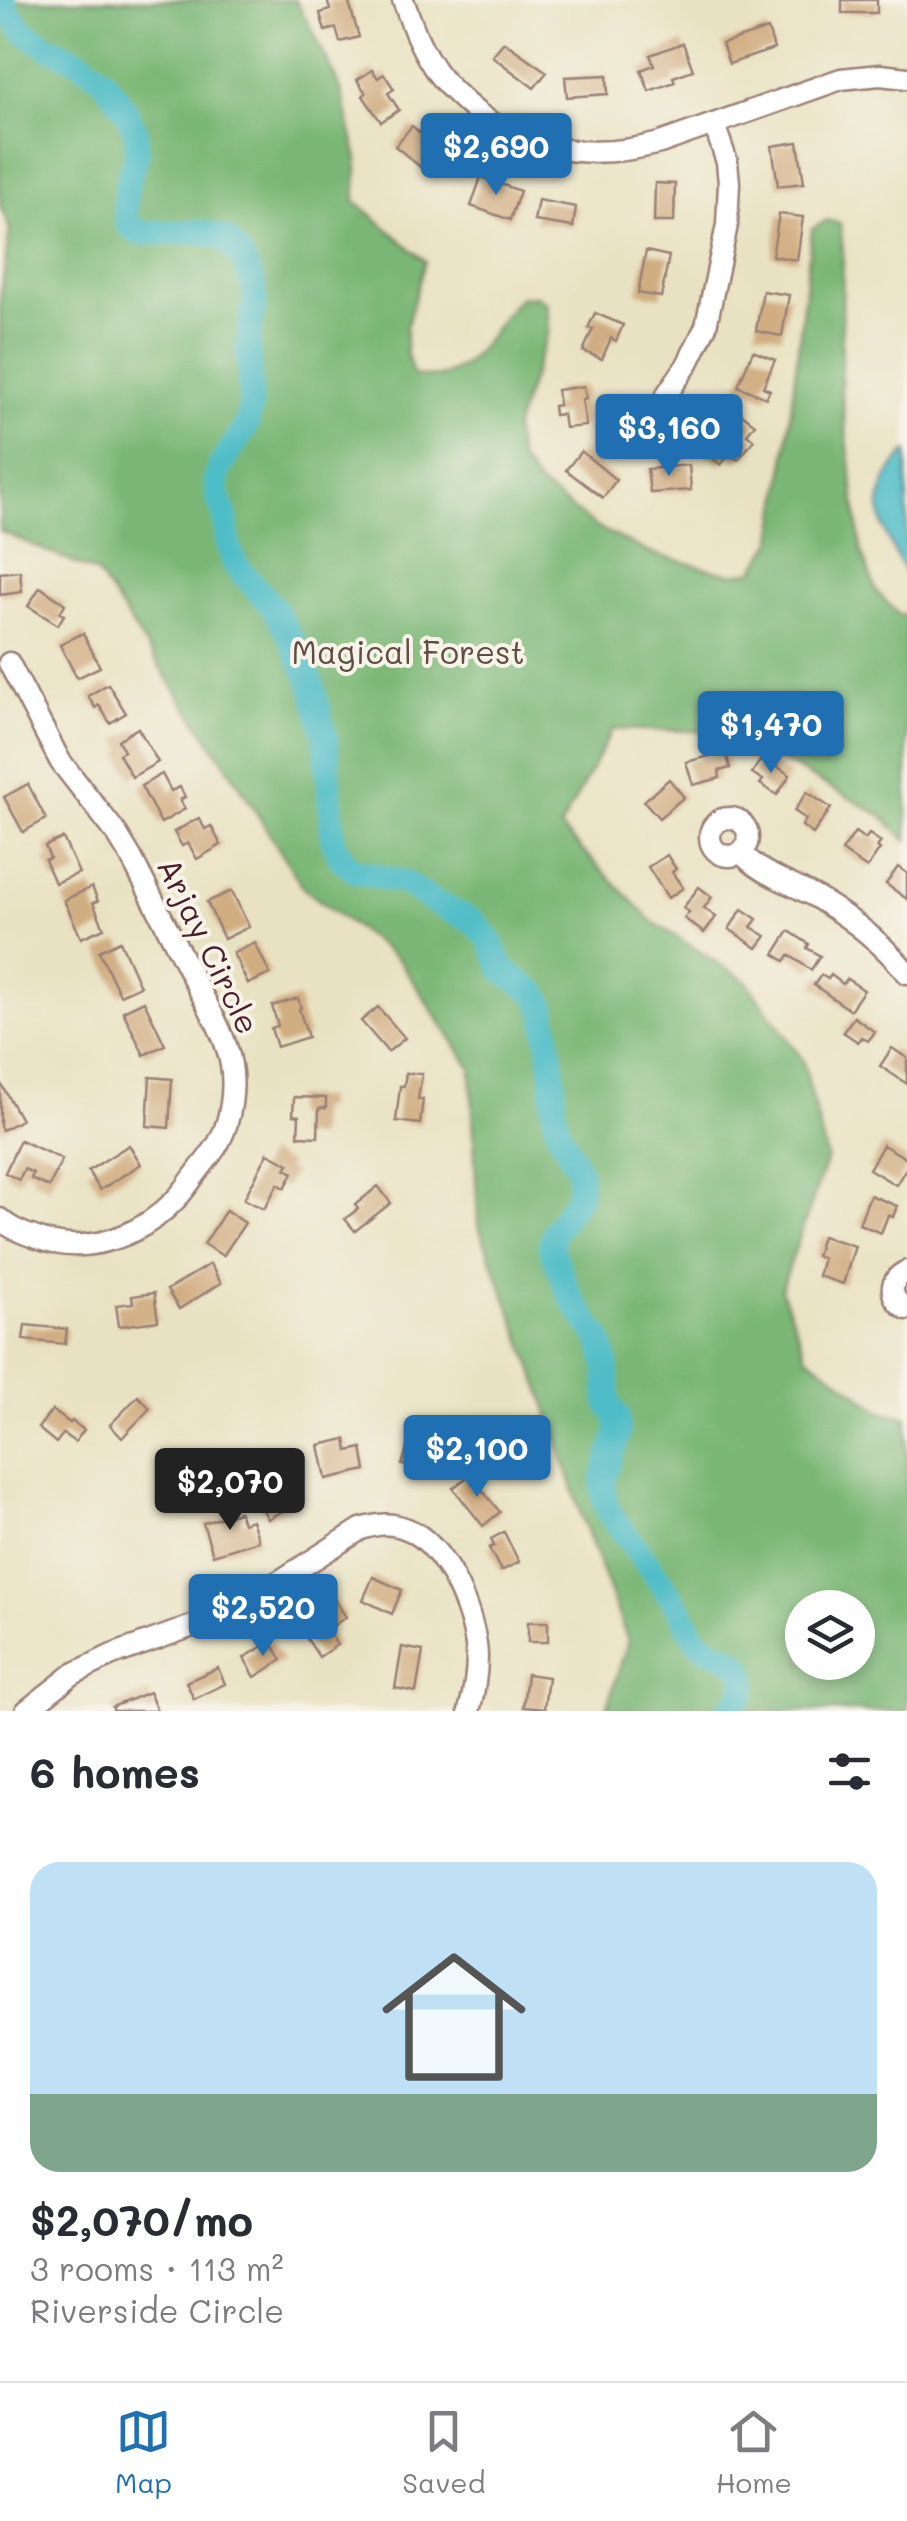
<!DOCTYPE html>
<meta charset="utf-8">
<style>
:root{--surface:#fff;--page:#f2f2f3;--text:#2b2b33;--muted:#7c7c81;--line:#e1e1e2;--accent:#1f6fb2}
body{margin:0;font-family:Mali,sans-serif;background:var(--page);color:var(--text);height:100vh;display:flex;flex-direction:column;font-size:38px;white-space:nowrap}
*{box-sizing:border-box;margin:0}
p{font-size:32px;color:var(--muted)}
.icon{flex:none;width:55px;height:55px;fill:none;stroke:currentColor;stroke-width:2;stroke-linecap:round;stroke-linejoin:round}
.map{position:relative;height:1711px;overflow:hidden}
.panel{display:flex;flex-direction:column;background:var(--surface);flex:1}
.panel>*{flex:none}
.controls{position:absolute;left:785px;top:1590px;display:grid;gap:20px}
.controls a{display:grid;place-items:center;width:90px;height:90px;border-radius:50%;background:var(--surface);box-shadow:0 5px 15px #0003;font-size:50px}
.price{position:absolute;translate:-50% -85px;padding:0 22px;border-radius:10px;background:var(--accent);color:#fff;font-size:32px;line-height:65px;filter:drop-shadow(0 2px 5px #0008)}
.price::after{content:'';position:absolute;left:50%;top:60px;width:30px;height:22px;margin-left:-15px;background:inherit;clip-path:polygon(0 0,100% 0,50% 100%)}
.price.active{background:#222;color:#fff}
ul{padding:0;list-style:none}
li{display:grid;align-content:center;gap:20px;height:530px;padding:0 30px}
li+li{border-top:2px solid var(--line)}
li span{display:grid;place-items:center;height:310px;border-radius:30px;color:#555}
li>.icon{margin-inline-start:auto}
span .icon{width:180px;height:180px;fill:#fffc;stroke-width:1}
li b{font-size:42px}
h2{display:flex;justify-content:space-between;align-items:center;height:120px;padding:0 30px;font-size:42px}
.tab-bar{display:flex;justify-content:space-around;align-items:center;height:140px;border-top:2px solid var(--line);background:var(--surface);font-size:28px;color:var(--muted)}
.tab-bar a{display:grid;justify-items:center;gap:5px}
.tab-bar .active{color:var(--accent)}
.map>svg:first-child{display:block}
</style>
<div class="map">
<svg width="907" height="1711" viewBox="0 0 907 1711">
<rect width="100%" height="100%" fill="#f7f3e8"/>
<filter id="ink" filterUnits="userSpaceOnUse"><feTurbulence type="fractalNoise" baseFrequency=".01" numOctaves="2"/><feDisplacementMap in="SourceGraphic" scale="20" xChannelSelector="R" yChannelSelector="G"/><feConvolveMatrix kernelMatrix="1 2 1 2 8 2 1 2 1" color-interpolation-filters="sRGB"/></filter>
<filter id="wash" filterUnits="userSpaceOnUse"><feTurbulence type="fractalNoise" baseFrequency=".0048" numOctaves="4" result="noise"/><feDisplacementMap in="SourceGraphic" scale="40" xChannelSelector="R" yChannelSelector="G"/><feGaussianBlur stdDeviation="2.25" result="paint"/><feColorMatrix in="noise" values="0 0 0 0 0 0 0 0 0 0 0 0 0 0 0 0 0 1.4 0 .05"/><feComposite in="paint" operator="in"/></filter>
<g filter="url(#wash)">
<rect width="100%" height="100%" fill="#e9e2c2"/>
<!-- forest -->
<path fill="#7ab776" stroke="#626b50" stroke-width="2.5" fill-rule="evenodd" d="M 0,0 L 295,0 L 316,37 L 341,90 L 358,159 L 355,201 L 425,261 L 406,328 L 406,351 L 413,375 C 469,388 488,330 520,297 L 537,296 L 547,304 L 549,330 L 514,429 L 519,459 L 538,484 L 598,528 L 652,554 L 731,574 L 753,571 L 773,541 L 784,470 L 812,229 L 827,220 L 840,224 L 843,250 L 841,391 L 861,550 L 876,591 L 898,614 L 907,615 L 907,841 L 882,816 L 729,732 L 613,729 L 560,828 L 653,922 L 746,981 L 803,1060 L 827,1158 L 781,1290 L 806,1355 L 882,1412 L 907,1417 L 907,1711 L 606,1711 L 628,1641 L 582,1517 L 544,1399 L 478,1224 L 471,1068 L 399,960 L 303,888 L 240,786 L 97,573 L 0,531 L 0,300 L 10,229 L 0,206 ZM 802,1608 L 858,1608 L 858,1662 L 802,1662 Z"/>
<!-- water -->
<path fill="#4fbdc7" stroke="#4c6e79" stroke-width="2.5" d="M 907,451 L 907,576 C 881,528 862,498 907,451 Z"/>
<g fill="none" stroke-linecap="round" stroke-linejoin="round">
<!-- river -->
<path stroke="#4fbdc7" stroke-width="25" d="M 4,0 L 6,10 L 23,31 L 46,46 L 78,60 L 103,79 L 126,111 L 136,132 L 137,152 L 127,184 L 125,210 L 128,225 L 138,233 L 201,232 L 226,239 L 242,259 L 254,286 L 255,301 L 248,343 L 251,405 L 246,426 L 221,465 L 216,480 L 218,497 L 225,516 L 228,544 L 235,565 L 273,607 L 289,635 L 312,684 L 326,740 L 333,840 L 342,860 L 356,871 L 405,883 L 435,903 L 473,921 L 489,939 L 503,970 L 537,994 L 544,1008 L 553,1070 L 554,1110 L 558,1130 L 580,1173 L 578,1197 L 555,1230 L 550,1246 L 571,1298 L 601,1341 L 607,1367 L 608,1403 L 617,1416 L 618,1434 L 603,1480 L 604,1498 L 609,1513 C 633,1544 656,1575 678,1607 C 684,1616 692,1635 698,1641 C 710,1654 734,1653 743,1671 C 750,1687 740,1701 728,1711"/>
</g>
<g id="blocks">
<!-- building -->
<g fill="#d1ad82">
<polygon points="327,0 348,0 359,37 340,42 336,28 325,31 320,13 330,10"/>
<rect x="842" y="0" width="35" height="13"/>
<polygon points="768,29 774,49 729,64 722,44"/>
<polygon points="504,42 547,72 534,88 492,56"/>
<polygon points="683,43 693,70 673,77 675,82 649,91 641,70 654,65 650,55"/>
<polygon points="372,70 378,78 384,74 394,89 388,93 399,110 381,122 363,96 366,93 357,80"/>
<polygon points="607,75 608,94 567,97 565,77"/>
<polygon points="412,126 441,151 424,170 395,146"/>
<polygon points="798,142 804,183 778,186 772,146"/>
<polygon points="481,177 520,191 510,220 471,206"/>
<polygon points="655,183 675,184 674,222 654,222"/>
<polygon points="538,200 576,207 573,227 534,221"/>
<polygon points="779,214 803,217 797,260 772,256"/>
<polygon points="646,251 669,256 661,297 638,293"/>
<polygon points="763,291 789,295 782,336 756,331"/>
<polygon points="595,313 623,325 616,341 611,338 602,359 583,351 593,329 588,328"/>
<polygon points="753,351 775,360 763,387 770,390 766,398 738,386"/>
<polygon points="584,386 586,399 582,399 586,426 565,428 563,414 554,415 553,406 559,405 557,390"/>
<polygon points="738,411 755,424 747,434 754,440 738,460 729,454 721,465 706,453"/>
<polygon points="581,451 616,480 603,498 566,470"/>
<polygon points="689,465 691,490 650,493 647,469"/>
<polygon points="20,571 22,592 0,595 0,573"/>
<polygon points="40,587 65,604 60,613 64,615 58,625 28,606"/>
<polygon points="83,633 100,667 77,678 60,645"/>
<polygon points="108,684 126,713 110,723 99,705 95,708 88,696"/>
<polygon points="138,728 158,762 132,777 119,754 124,751 118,740"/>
<polygon points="726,752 730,768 719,771 720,778 693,785 686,762"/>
<polygon points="763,757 790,775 777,795 760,784 763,780 752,773"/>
<polygon points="162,774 171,791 180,787 185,797 180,800 185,809 161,823 141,786"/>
<polygon points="669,779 684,797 659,818 644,801"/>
<polygon points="28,784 46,819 23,832 4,797"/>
<polygon points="807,792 831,808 813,834 802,826 806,819 794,811"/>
<polygon points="199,818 205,829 211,826 221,845 197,859 188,843 182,846 174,832"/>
<polygon points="855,832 865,839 869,834 881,842 877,847 880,849 867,868 842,851"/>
<polygon points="63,838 79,873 55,883 45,860 50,858 45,846"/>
<polygon points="667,855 676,869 672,872 683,888 668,898 648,867"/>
<polygon points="898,867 907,873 907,899 886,884"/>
<polygon points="92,887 98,901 93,903 104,928 81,938 64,900"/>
<polygon points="699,887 712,897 704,908 716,917 704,933 684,918 689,912 683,908"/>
<polygon points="232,891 249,927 224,939 207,902"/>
<polygon points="742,909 757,919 751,927 766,936 757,948 729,929"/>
<polygon points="789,931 809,944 807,948 820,956 811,970 789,955 785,961 774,954"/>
<polygon points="120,941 140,986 120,995 99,951"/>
<polygon points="255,943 270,974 248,984 233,953"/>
<polygon points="821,975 828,979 831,975 843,984 847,979 864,990 850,1010 814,985"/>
<polygon points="298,998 301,1008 299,1009 308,1037 277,1047 271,1028 278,1026 272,1006"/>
<polygon points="144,1001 165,1045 144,1055 123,1011"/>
<polygon points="378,1007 405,1038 388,1052 361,1021"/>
<polygon points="854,1017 875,1032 868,1041 861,1037 858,1042 843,1032"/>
<polygon points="892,1048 907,1058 907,1084 880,1066"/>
<polygon points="406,1073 422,1074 418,1099 423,1099 420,1124 396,1121 400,1086 404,1086"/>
<polygon points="150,1077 172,1079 169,1128 147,1126"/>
<polygon points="0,1082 21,1120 2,1130 0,1126"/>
<polygon points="294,1097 326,1098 326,1108 319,1108 318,1137 298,1136 299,1116 293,1115"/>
<polygon points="20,1140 62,1159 49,1187 31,1179 33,1173 24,1169 19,1180 5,1173"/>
<polygon points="129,1145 141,1164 100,1190 88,1171"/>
<polygon points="883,1145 907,1159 907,1167 896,1185 869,1169"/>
<polygon points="268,1153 289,1164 286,1169 293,1173 285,1188 278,1184 264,1209 244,1199"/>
<polygon points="378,1186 391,1203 355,1231 345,1219 358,1209 355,1205"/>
<polygon points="870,1195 897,1206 893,1217 888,1215 881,1233 859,1224"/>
<polygon points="226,1210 245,1223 223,1256 204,1244"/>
<polygon points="822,1236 855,1246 843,1284 818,1276 823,1258 816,1256"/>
<polygon points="210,1264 221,1283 179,1309 167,1290"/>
<polygon points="154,1293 158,1321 119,1326 116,1305 133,1303 132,1296"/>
<polygon points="25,1325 67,1329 65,1344 23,1340"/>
<polygon points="138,1396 150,1408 122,1438 110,1425"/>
<polygon points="52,1410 70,1423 72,1421 84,1430 75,1442 63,1434 56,1443 38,1428"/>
<polygon points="346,1439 348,1451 362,1448 366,1470 326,1479 319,1445"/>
<polygon points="408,1445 441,1454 435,1475 402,1465"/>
<polygon points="470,1475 500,1512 483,1526 453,1488"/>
<polygon points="285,1485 295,1504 268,1519 258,1500"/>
<polygon points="239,1512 243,1523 252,1520 259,1541 213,1555 203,1523"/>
<polygon points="504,1532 519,1562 501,1571 489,1548 494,1546 491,1539"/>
<polygon points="373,1577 402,1590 392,1614 363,1600"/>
<polygon points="335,1600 346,1617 327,1630 337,1645 319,1657 298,1625"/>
<rect x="528" y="1622" width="20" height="20"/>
<polygon points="271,1641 282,1660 255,1677 244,1658"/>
<polygon points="402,1647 423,1651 416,1692 395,1688"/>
<polygon points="218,1668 225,1684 194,1699 186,1682"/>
<polygon points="527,1674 548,1677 544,1709 523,1707"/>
<polygon points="149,1692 157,1711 114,1711 112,1707"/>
</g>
</g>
</g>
<g filter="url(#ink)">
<use href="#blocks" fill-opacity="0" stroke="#9a8076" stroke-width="2.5"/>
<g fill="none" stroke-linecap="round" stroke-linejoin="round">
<defs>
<g id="minor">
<path d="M 403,0 C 411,22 418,43 431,63 C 440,79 453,91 466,103 C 520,153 591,161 660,143 L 841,79 L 880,75 L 907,78"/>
<polyline points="667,394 687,365 706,326 727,225 729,183 727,162 714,124"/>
<circle cx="729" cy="837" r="19"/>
<path d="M 741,852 C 761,876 796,884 822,901 C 853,920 884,945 907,973"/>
<path d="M 0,1219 C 9,1228 22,1233 34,1237 C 83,1257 138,1238 174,1201 C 183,1193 190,1181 198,1171 C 205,1161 215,1151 220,1140 C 231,1119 235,1088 231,1065 C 226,1035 208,1007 194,980 C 173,939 152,898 131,857 L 117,834 L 60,761 L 9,663"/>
<path d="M 907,1271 C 887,1280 889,1299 907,1309"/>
<path d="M 26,1711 L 73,1674 L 112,1655 L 212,1619 L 250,1600 L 361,1529 C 377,1524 391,1522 407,1529 C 446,1544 476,1617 477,1656 C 477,1675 474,1693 469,1711"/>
</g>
</defs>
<!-- minor casing -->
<use href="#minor" stroke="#9a8076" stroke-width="25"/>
<!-- minor -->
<use href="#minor" stroke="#fff" stroke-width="20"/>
</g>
</g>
<g text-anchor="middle" stroke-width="8" stroke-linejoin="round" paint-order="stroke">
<!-- park labels -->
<g font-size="32" fill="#5e4d43" stroke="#f7f3e8">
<text x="408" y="664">Magical Forest</text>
</g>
<!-- street labels -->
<g font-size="32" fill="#4a1f2b" stroke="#f7f3e8">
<text transform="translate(208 946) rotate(64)" y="11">Arjay Circle</text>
</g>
</g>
</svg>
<div class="controls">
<a><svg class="icon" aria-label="layers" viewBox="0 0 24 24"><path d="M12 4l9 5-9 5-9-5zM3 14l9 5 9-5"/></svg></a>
</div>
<b class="price" style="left:496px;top:198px">$2,690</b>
<b class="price" style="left:669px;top:479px">$3,160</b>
<b class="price" style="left:771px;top:776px">$1,470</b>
<b class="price" style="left:477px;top:1500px">$2,100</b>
<b class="price active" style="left:230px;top:1533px">$2,070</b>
<b class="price" style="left:263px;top:1659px">$2,520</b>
</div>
<section class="panel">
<h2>6 homes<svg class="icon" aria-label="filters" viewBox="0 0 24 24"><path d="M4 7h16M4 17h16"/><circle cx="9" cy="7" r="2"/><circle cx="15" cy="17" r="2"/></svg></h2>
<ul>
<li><span style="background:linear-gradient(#bfe0f5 75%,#7fa58c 0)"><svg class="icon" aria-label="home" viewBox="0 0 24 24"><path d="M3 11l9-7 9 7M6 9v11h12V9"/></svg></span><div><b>$2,070/mo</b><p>3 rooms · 113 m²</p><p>Riverside Circle</p></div></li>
</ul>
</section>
<nav class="tab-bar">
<a class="active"><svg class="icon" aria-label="map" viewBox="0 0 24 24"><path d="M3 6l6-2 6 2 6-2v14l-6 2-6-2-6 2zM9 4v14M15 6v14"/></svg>Map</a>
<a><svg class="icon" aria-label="saved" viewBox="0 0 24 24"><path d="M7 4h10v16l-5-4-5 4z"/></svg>Saved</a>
<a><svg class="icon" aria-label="home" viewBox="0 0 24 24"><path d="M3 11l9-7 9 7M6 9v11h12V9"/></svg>Home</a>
</nav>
